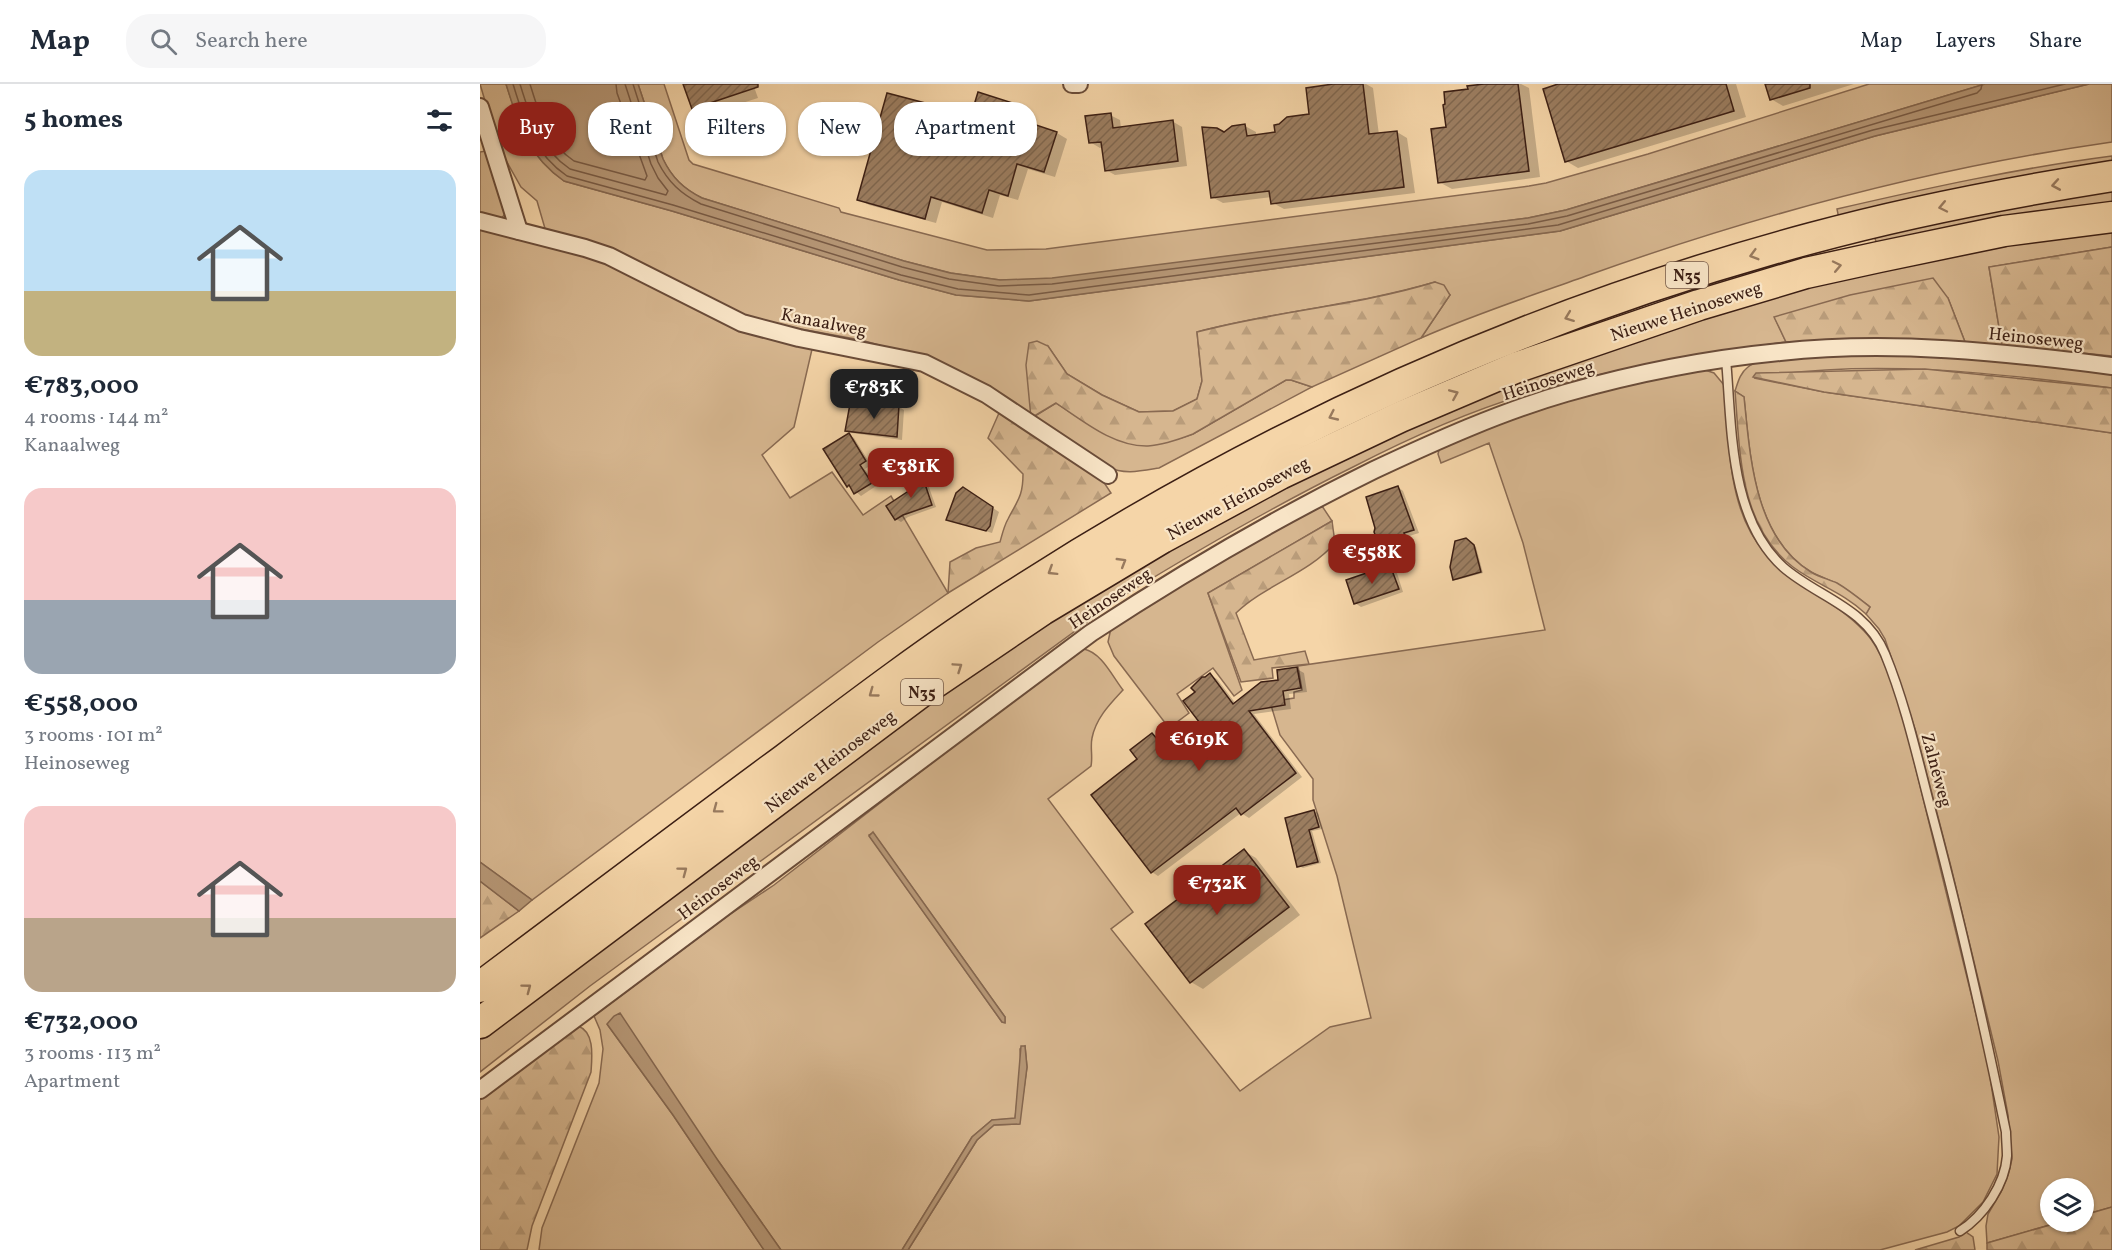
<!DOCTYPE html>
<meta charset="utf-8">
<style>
:root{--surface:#fff;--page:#f6f6f7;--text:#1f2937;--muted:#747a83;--line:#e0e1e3;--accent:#8f2418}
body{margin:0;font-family:Vollkorn,serif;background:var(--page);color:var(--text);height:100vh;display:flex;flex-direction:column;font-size:22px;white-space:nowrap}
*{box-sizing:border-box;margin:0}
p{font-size:20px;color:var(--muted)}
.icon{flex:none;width:33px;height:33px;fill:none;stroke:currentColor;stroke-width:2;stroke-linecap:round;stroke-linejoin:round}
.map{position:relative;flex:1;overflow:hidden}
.side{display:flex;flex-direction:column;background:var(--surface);width:480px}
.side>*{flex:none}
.banner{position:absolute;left:18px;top:18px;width:570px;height:54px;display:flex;gap:12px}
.fabs{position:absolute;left:1560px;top:1094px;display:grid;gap:12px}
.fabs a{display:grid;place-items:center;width:54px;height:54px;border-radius:50%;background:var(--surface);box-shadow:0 2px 4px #0004;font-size:30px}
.price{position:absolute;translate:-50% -51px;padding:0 14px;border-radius:12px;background:var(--accent);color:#fff;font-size:20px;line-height:39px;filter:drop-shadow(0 2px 3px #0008)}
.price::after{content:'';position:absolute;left:50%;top:36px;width:18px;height:14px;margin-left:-9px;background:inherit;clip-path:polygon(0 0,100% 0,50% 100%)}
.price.selected{background:#222;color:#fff}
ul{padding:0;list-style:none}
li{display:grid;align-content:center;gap:12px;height:318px;padding:0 24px}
li span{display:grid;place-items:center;height:186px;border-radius:18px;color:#555}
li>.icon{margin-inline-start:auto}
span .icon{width:108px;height:108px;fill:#fffc;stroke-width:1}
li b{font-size:26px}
h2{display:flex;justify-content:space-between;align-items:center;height:72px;padding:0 24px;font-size:26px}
.tag{padding:0 21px;border-radius:24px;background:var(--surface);box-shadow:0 2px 4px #0004;font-size:21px;line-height:54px}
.tag.selected{background:var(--accent);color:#fff}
header{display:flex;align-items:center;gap:36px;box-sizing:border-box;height:84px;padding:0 30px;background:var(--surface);border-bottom:2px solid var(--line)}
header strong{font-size:28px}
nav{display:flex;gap:33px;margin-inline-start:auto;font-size:21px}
.search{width:420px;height:54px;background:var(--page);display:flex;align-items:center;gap:15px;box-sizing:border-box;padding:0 21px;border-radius:24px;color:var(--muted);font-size:22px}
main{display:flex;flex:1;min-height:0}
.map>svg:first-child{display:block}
</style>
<header>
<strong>Map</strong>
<div class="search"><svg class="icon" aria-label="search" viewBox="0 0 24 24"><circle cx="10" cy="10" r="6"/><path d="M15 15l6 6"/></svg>Search here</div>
<nav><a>Map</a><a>Layers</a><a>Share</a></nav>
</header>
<main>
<section class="side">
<h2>5 homes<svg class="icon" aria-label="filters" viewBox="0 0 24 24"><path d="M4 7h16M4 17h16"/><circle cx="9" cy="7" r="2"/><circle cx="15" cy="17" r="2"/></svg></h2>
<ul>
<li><span style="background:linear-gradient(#bfe0f5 65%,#c2b280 0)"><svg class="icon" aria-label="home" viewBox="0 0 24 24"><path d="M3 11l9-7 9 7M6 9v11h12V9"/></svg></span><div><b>€783,000</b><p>4 rooms · 144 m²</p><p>Kanaalweg</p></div></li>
<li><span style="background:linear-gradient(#f6c9c9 60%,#9aa5b1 0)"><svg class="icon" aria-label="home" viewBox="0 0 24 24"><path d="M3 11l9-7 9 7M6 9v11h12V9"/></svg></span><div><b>€558,000</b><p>3 rooms · 101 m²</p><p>Heinoseweg</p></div></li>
<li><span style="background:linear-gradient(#f6c9c9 60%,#b9a48a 0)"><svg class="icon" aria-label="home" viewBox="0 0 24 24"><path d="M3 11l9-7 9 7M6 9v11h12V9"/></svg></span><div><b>€732,000</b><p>3 rooms · 113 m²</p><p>Apartment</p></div></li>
</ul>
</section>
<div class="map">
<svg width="1632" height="1166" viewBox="0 0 1632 1166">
<defs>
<pattern id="forest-firs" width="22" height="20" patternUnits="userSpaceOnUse" patternTransform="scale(1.5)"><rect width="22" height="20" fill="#d6b68f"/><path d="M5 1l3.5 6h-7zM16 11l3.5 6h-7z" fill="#b99c7a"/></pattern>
<pattern id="building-hatch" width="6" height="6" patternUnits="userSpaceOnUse" patternTransform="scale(1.5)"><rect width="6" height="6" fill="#9c7e61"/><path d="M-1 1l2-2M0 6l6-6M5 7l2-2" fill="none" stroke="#80674f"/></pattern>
</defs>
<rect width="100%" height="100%" fill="#f5d5a8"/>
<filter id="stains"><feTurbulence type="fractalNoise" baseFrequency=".00333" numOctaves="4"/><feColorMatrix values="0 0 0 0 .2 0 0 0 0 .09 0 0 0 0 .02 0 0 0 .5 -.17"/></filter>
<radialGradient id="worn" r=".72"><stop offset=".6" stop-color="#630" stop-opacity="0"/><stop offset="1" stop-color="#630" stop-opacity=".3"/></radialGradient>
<!-- grass -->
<g fill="#d6b68f" stroke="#896a52" stroke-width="1.5" fill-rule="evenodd">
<path d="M 0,0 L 26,0 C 39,41 47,71 84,97 L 192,127 L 419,196 L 476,211 L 549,217 L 1080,147 L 1395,52 L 1609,0 L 1632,0 L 1632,58 C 1450,84 1279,130 1106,192 C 1051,212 995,230 941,254 L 970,211 L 955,198 C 877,221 796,227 717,248 L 722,297 L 717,315 L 693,327 L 659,328 L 622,311 L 587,290 L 568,262 L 552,334 L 576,319 L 602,336 L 701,354 L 713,350 L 806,296 L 811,296 L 832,303 L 679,384 C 661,387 644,391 628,383 L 420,267 L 381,256 L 260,234 L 66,148 L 57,117 L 41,103 L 19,64 Z"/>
<path d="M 158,0 L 184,0 L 209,76 L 213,80 L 359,124 L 361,128 L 507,166 L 566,165 L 1049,102 L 1066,99 L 1168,70 L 1389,0 L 1505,0 L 1086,126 L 1048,134 L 572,195 L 520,196 L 471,189 L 424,177 L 222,114 C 204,105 192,94 183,75 Z"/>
<polygon points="6,67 25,125 25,130 20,136 0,133 0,68"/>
<path d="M 1632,72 L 1632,81 L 1359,135 L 1357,125 C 1448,104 1539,84 1632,72 Z"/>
<polygon points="1632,102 1632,118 1573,125 1397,160 1394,152"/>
<path d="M 1632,141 L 1632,163 L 1509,183 L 1522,261 L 1485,258 L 1468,214 L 1295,234 L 1306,258 C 1222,270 1138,283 1057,307 C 993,325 931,353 873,383 C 794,422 718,466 643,512 L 110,902 L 0,988 L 0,949 L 439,625 L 645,489 L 827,389 L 1069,283 L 1327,199 Z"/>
<polygon points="0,142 78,160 333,261 314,343 282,371 310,414 352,388 383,431 411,412 468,509 398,558 52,816 0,778"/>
<path d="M 1406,270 L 1452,270 L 1632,289 L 1632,304 C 1517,289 1389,274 1274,294 L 1344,308 L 1632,349 L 1632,1123 L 1604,1131 L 1604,1104 L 1570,1104 L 1570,1137 L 1584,1137 L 1507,1159 L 1506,1142 L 1508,1130 L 1521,1108 L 1528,1091 L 1532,1075 L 1528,1031 L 1518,977 L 1471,783 L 1436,648 L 1405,555 L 1399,545 L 1386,530 L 1390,523 C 1379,515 1368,506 1356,499 C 1348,495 1339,493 1331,488 C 1274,453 1270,372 1264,313 L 1255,307 C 1258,298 1260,289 1268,283 C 1286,268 1378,271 1406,270 Z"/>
<path d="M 1222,285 L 1234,289 L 1244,301 C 1249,349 1247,406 1271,449 C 1300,500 1347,508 1384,547 C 1408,571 1421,628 1430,661 L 1508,979 L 1519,1053 L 1518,1071 L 1517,1090 L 1503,1118 L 1479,1142 L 1467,1148 L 1400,1166 L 428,1166 L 497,1056 L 514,1041 L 539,1040 L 547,983 L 545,962 L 540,965 L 541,983 L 535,1035 L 512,1036 L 492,1053 L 422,1166 L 301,1166 L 239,1078 L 127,940 L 193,1031 L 284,1166 L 59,1166 L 62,1144 L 119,999 L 123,965 L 120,946 L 114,932 L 249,831 L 294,801 L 475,661 L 604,565 C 622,569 632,592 643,606 C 630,620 616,634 612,654 C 610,663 613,673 611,682 L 568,715 L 653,828 L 631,845 L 760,1007 L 850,943 L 891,934 L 857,792 L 833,716 L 833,695 L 800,651 L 790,618 L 814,614 L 814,608 L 822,606 L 818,582 L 1065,546 L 1043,459 L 1009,359 L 961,379 L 958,370 L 960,362 L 995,348 L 1117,307 ZM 393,749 L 525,933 L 525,938 L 522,938 L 389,751 Z"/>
<polygon points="842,422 852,437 728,509 762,606 754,612 733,584 697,610 709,629 689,644 634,572 628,558 631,544 738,476"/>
</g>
<!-- forest -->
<g fill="url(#forest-firs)" stroke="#896a52" stroke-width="1.5">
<polygon points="1632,163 1632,272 1522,261 1509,183"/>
<polygon points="1453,194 1468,214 1485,258 1397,254 1306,258 1294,233 1370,211"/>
<path d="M 955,198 L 964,201 L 970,211 L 941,254 L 832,303 L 811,296 L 806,296 L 713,350 C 700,355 683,361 668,362 C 634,363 603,337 576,319 L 551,334 L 546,281 L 549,259 L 557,257 L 568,262 L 587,290 L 622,311 L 659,328 L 693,327 L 717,315 L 722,297 L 717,248 C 795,227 877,222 955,198 Z"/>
<polygon points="1445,285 1632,304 1632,349 1344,308 1273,293 1276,289"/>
<path d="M 1255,307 L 1264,313 C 1270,371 1274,454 1331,488 C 1339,493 1348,495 1357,499 C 1369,506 1380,515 1390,523 L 1386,530 C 1363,508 1337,501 1313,483 C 1259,442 1260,368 1255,307 Z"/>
<path d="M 519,329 L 621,394 L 631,409 L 468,509 L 470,478 L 496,464 L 520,458 C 522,451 524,442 528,435 C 537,417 543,413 543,390 L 508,354 Z"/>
<path d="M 852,437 L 855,459 C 828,490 785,501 756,529 L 774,576 L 825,567 L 829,580 L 792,584 L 793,594 L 761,598 L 728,509 Z"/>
<polygon points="0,797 39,827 0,854"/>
<path d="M 98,942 C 115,948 112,973 111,988 L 52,1142 L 47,1166 L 0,1166 L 0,1016 Z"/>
<polygon points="1632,1123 1632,1166 1507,1166 1507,1159 1584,1137 1604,1137 1604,1131"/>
<polygon points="1486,1148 1493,1153 1495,1166 1435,1166 1479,1153"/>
</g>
<!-- water -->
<g fill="#b69776" stroke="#85674f" stroke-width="1.5">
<path d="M 26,0 L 158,0 L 183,75 C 192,94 204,105 222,114 L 424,177 L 470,189 L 520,196 L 572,194 L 1048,134 L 1086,126 L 1505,0 L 1609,0 L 1395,52 L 1080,147 L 549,217 L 476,211 L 419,196 L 192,127 L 84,97 C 47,71 39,41 26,0 Z"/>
<polygon points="393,748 525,933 525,939 522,938 389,752"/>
<polygon points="0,778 52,816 39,827 0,797"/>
<polygon points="140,929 239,1078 301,1166 284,1166 193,1031 127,940 134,932"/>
<polygon points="541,962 545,962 547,983 540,1040 514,1041 497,1056 428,1166 422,1166 492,1053 512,1036 535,1034"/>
</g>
<!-- shadow -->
<g fill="#0003">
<polygon points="205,0 273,0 278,14 225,31 213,24"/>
<polygon points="864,0 886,0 893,4 899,51 917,48 927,54 935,109 804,125 793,119 792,113 743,119 732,113 744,50 765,42 776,48 776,52 797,50 831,31"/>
<polygon points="1016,0 1041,0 1049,4 1060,93 972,105 959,98 967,44"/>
<polygon points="1083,0 1256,0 1266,33 1098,84 1086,77"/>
<polygon points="1286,0 1374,0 1303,22 1291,15"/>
<polygon points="538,22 549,28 546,39 577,49 587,55 575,93 548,85 538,116 520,111 513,134 462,118 456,139 389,121 379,115 492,33"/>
<polygon points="630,31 640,36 641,44 692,37 702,43 707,82 635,91 626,86 623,63 620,64 610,58"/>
<polygon points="419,323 424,326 422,356 372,349 367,346 399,327"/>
<polygon points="369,351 374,354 391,381 385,385 396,402 381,412 368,401"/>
<polygon points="442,392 446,395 456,423 428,433 421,438 416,435"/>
<polygon points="918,403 923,407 939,449 929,452 933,462 912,469 907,466 897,444"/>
<polygon points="489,408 519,428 512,449 468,436"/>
<polygon points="989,457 996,463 1003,489 977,496 974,495"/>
<polygon points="910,483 916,486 923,508 881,523 875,519"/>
<polygon points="817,585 824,589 827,608 809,610 811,625 774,630 822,693 769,734 761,729 678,792 672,788 659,676 672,651 679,655 692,669 725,643 717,608 730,591 737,595 756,620 800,597"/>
<polygon points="834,727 838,729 842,745 832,747 841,779 823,784 819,782"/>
<polygon points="764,767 776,774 820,831 723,905 711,898"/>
</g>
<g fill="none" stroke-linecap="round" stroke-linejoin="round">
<!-- shore -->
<g stroke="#795b45" stroke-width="1.5">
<path d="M 33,0 C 44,36 54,70 87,92 L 193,121 L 421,191 L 478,205 L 549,211 L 1078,141 L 1393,46 L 1585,0"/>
<path d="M 40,0 C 50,33 60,65 90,85 L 186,111 L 188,107 L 178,94 L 171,80 L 145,0"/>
<path d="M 50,0 C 59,29 67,59 94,77 L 165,96 L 167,92 L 137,9 L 136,0"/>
<path d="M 153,0 L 178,78 C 188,98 201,110 221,120 L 422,183 L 469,195 L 519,202 L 572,200 L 1048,140 L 1087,132 L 1497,9 L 1501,5 L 1502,0"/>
</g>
</g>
<!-- building -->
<g fill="url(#building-hatch)" stroke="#3c1f14" stroke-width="1.5">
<polygon points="203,0 278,0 278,3 212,25"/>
<polygon points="853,0 883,0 889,50 917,47 924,103 791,120 789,107 731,114 722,43 737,44 744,48 752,42 765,40 767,52 795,48 794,41 799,40 807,33 829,30 826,4"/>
<polygon points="1004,0 1038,0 1049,87 958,99 951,45 966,43 963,21 965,20 964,8 988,5 987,2"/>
<polygon points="1078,0 1246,0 1254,27 1085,78 1063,5"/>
<polygon points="1285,0 1330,0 1330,4 1290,16"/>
<polygon points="498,8 539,21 535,34 577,48 564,88 537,80 528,112 509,106 502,129 451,113 445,135 377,116 407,9 491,31"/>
<polygon points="631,29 633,44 693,36 698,77 625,87 621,58 609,59 605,32"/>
<polygon points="398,319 419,321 417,353 365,347 370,320 398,325"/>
<polygon points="369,349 386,377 380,381 392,399 374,410 369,401 367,403 343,365"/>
<polygon points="442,391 452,421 423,431 415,436 406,422 430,406 426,396"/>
<polygon points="918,402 934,446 924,449 928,459 905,467 902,456 896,453 894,448 895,444 886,413"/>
<polygon points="483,403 513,423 510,442 506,447 466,436 476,409"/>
<polygon points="986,454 994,461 1001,488 973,496 970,483 975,457"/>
<polygon points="910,481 919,505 874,520 866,496"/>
<polygon points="817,583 821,604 803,607 805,621 769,627 816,689 761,731 756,724 671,789 611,711 657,675 650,666 672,649 689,669 723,643 703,617 715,608 711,604 722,593 725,593 730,589 753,620 781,598 798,596 797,586"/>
<polygon points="834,726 839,743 829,746 838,778 817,783 805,734"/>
<polygon points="764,765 809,823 710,899 665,840"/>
</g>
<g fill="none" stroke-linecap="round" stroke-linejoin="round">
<defs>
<path id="lane" d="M 1246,275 C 1252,343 1249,434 1303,483 C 1337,513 1386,523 1405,570 C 1426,621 1438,677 1452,730 C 1480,835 1504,941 1526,1048 C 1526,1055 1527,1064 1527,1072 C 1525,1100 1504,1132 1480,1147"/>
<g id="street">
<polyline points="592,0 599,0"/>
<polyline points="0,23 39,147"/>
<polyline points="0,137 105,164 129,172 262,239 319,254 444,279 506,310 628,391"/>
<path d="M 0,1006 L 611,549 C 704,488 794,435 894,386 C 956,357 1020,328 1086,309 C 1156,289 1228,275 1300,268 C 1411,256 1523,268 1632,282"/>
</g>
<g id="highway">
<path d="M 0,903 C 102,827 203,750 305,675 C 379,619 453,563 531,513 C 778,353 1048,230 1332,154 C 1431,127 1531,108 1632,92"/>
<polyline points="0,939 441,608 562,526 682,454 800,390 920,333 1035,284 1219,221 1326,189 1399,173 1524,147 1632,133"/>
</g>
</defs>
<!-- lane casing -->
<use href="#lane" stroke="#6a4c39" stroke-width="11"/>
<!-- street casing -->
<use href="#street" stroke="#6a4c39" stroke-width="20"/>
<!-- highway casing -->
<use href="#highway" stroke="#3c1f14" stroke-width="33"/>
<!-- lane -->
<use href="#lane" stroke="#f8e4c6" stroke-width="8"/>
<!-- street -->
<use href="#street" stroke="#f8e4c6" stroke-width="16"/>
<!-- highway -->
<use href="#highway" stroke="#f5d5a8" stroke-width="30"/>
</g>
<!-- one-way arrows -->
<defs><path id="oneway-chevron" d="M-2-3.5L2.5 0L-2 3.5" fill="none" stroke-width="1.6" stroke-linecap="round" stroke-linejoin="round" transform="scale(1.5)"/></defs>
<g stroke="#987a5e">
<use href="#oneway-chevron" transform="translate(1576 101) rotate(170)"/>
<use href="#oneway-chevron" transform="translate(1463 123) rotate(168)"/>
<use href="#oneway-chevron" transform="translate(1274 171) rotate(164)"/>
<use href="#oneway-chevron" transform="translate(1357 182) rotate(-12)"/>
<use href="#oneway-chevron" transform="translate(1089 233) rotate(159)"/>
<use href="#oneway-chevron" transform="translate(974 310) rotate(-23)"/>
<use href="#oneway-chevron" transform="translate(853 332) rotate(155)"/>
<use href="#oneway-chevron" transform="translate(642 478) rotate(-31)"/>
<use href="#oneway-chevron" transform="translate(572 487) rotate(148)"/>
<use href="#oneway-chevron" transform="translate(478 583) rotate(-34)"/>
<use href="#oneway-chevron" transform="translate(393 609) rotate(144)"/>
<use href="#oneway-chevron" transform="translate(237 725) rotate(143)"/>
<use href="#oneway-chevron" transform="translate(203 787) rotate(-37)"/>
<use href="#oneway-chevron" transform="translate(47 904) rotate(-37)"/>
</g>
<g text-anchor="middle" stroke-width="4.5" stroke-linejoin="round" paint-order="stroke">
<!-- shield labels -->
<g fill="#f8e4c6" stroke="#745a49" stroke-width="1.5">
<rect x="1186" y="178" width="42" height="26" rx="4.5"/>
<rect x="421" y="595" width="42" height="26" rx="4.5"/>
</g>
<g font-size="16" font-weight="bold" fill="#3c1f14">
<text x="1207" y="197">N35</text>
<text x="442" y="614">N35</text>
</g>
<!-- street labels -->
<g font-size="18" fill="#3c1f14" stroke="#f8e4c6">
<text transform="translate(1206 227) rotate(-18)" y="6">Nieuwe Heinoseweg</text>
<text transform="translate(344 238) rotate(11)" y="6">Kanaalweg</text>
<text transform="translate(1556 254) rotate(6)" y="6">Heinoseweg</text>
<text transform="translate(1068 296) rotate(-18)" y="6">Heinoseweg</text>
<text transform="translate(758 414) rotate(-28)" y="6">Nieuwe Heinoseweg</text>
<text transform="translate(630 514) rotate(-34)" y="6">Heinoseweg</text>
<text transform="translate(350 677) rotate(-37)" y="6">Nieuwe Heinoseweg</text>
<text transform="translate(1457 686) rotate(75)" y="6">Zalnéweg</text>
<text transform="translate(238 803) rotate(-37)" y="6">Heinoseweg</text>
</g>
</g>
<rect width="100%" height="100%" filter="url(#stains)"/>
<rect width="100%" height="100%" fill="url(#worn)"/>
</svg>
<div class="fabs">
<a><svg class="icon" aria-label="layers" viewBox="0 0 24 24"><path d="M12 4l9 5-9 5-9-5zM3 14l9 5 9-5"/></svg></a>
</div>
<b class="price selected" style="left:394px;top:336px">€783K</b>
<b class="price" style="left:431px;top:415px">€381K</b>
<b class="price" style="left:892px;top:501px">€558K</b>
<b class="price" style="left:719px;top:688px">€619K</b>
<b class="price" style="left:737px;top:832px">€732K</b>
<div class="banner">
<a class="tag selected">Buy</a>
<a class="tag">Rent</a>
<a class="tag">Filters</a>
<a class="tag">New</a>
<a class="tag">Apartment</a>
</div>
</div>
</main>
